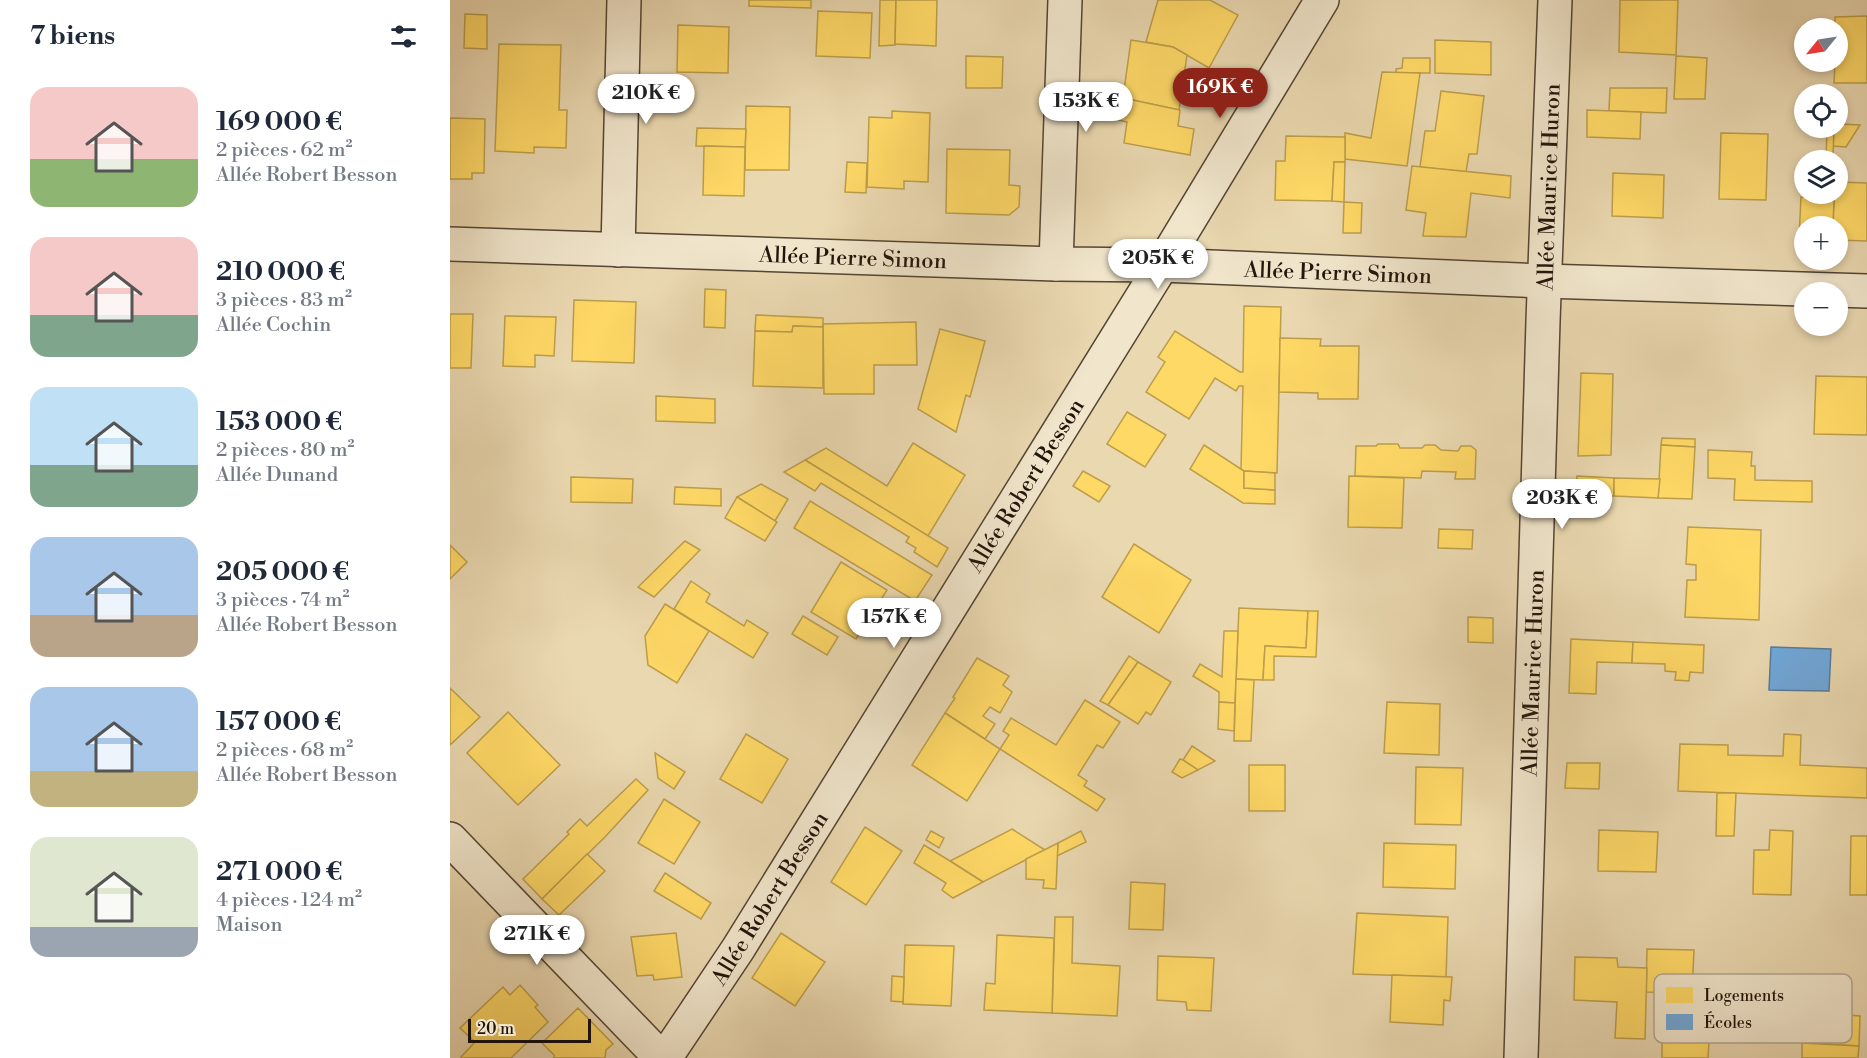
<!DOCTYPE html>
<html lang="fr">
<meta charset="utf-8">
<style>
:root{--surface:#fff;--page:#f2f2f3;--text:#1f2937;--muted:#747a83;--accent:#8f2418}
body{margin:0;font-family:"Libre Bodoni",serif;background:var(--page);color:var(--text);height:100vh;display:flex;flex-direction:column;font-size:22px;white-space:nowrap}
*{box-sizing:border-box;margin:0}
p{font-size:20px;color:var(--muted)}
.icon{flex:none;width:33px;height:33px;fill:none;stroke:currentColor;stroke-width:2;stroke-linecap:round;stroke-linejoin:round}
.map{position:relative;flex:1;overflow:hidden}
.details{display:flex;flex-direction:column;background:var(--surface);width:450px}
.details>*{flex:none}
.needle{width:39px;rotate:240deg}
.fabs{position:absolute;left:1344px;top:18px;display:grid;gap:12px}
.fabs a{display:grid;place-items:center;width:54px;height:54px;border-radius:50%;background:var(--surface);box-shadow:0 3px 9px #0003;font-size:30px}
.scale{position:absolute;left:18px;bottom:15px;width:123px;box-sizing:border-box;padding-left:6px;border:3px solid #22140b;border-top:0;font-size:16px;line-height:21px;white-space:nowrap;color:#22140b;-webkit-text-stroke:4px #f1e6cc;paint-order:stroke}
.price{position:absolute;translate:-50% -51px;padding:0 14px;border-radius:21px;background:#fff;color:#222;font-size:20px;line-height:39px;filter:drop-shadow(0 2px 3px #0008)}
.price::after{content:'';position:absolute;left:50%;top:36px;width:18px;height:14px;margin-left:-9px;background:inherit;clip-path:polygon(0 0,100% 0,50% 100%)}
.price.on{background:var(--accent);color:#fff}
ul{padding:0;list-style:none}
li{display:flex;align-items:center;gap:18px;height:150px;padding:0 30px}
li span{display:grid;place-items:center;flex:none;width:168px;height:120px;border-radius:18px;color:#555}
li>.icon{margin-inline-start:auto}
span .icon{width:72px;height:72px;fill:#fffc;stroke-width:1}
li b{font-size:26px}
h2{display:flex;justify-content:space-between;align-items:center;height:72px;padding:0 30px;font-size:26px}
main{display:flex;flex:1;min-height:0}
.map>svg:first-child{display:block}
</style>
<main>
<section class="details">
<h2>7 biens<svg class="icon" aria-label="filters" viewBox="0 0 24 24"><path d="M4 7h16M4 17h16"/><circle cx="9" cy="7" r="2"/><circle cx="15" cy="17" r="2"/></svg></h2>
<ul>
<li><span style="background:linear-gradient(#f6c9c9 60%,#8fb573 0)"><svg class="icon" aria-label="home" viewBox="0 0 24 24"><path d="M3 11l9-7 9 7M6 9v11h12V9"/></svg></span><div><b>169 000 €</b><p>2 pièces · 62 m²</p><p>Allée Robert Besson</p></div></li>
<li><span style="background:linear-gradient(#f6c9c9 65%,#7fa58c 0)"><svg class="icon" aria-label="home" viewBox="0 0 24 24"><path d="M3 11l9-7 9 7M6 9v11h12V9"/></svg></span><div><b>210 000 €</b><p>3 pièces · 83 m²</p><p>Allée Cochin</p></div></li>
<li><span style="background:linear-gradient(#bfe0f5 65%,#7fa58c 0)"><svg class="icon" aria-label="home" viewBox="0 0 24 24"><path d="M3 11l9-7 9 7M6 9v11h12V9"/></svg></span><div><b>153 000 €</b><p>2 pièces · 80 m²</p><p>Allée Dunand</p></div></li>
<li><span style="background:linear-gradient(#a9c7e8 65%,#b9a48a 0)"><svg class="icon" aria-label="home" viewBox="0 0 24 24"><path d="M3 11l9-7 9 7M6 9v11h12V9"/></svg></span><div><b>205 000 €</b><p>3 pièces · 74 m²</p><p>Allée Robert Besson</p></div></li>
<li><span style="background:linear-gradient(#a9c7e8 70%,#c2b280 0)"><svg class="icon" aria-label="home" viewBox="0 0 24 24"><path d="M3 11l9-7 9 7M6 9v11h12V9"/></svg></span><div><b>157 000 €</b><p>2 pièces · 68 m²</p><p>Allée Robert Besson</p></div></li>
<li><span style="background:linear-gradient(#dfe7d0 75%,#9aa5b1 0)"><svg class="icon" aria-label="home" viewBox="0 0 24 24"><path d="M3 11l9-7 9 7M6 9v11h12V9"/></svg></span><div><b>271 000 €</b><p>4 pièces · 124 m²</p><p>Maison</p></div></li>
</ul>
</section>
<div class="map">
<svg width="1417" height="1058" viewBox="0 0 1417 1058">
<rect width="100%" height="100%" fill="#ead8b0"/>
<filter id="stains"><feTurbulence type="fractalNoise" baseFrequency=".00333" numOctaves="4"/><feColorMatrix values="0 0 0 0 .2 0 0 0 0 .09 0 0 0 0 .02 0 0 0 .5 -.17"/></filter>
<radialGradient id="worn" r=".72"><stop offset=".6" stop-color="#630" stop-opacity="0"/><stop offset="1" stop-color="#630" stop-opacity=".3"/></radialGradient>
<!-- homes -->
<g fill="#ffd966" stroke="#bd9e4b" stroke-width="1.5">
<polygon points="299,0 361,0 361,8 299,6"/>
<polygon points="430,0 446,0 445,45 429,46"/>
<polygon points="446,0 487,0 486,46 445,44"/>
<polygon points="708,0 760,0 788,15 759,68 723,47 696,42"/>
<polygon points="1170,0 1228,0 1226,55 1169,52"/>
<polygon points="368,11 422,13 420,58 366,56"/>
<polygon points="15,14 37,15 37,49 14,48"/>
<polygon points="1417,16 1417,83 1384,83 1385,62 1388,62 1388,28 1385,28 1385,17"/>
<polygon points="228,25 279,27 278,73 227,72"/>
<polygon points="681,40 723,47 737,55 729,110 673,98"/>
<polygon points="985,40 1041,42 1041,75 985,73"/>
<polygon points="49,44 111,45 109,110 117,110 116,148 84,147 84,153 45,151"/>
<polygon points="516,56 553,57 552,88 516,88"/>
<polygon points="1226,56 1257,58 1255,99 1224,99"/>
<polygon points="953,58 980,58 980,73 946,73 946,69 952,68"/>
<polygon points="932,72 970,73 957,166 895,159 895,133 921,138"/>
<polygon points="1160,88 1217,88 1216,113 1159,111"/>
<polygon points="991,91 1034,96 1027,154 1019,154 1016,172 970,167 975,131 985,131"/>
<polygon points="673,98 730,110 728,126 744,129 740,155 674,143 677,122 669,120"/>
<polygon points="296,106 340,107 339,170 295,170"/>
<polygon points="1137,110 1191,112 1190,139 1137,137"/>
<polygon points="442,111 480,113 478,182 454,181 454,189 417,187 419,117 442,118"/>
<polygon points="0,118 35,119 34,173 22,173 22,179 0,179"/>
<polygon points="1388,124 1410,125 1396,147 1383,146 1384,128 1388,128"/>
<polygon points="247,128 296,129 295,147 246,146"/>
<polygon points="1377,128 1384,128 1383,159 1376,159"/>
<polygon points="1271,133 1318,134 1316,200 1269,199"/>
<polygon points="836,136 895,137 895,162 884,162 882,201 825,200 826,161 835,161"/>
<polygon points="254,146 295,147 294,196 253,195"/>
<polygon points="497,149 560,150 559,185 570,186 569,207 559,215 496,213"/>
<polygon points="397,162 417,163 416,193 395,192"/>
<polygon points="884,162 895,162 894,202 882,201"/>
<polygon points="962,166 1061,176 1060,198 1021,193 1016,237 973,236 976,213 956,210"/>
<polygon points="1163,173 1214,175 1213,218 1162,216"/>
<polygon points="1388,182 1417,183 1417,241 1388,240 1388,226 1383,226 1384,199 1382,197 1382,194 1388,194"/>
<polygon points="1351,197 1382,197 1384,199 1383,226 1354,226 1354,239 1349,238"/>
<polygon points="894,202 912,203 911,233 893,233"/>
<polygon points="255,289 276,290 275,328 254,327"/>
<polygon points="124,300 186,302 184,363 122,361"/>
<polygon points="794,306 831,307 827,473 794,471 791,469 793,386 789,386 786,391 765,378 739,419 696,392 715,362 708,357 725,331 790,372 793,372"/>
<polygon points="0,314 23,314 21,368 0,368"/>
<polygon points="306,315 373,318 373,327 343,326 342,332 305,331"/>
<polygon points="55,316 106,317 104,356 85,355 85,367 53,366"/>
<polygon points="466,322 467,365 424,365 424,394 374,394 373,324"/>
<polygon points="343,326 373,327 373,388 303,386 305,331 342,332"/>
<polygon points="490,329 535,341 520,397 516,395 506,432 468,409"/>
<polygon points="830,338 871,339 870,346 909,346 908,399 868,399 868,393 829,392"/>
<polygon points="1131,373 1163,374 1161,455 1128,456"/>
<polygon points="1366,376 1417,377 1417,435 1364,434"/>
<polygon points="206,396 265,399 265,423 206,421"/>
<polygon points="677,412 716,435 695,467 657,444"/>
<polygon points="1212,438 1245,439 1245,447 1211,445"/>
<polygon points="463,443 515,475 478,536 355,460 376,448 437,486"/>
<polygon points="928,444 948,444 950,448 972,448 975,445 985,445 991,450 1008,451 1011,446 1021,446 1026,450 1025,479 1005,479 1006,472 972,471 971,478 905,476 906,446 926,446"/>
<polygon points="754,445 794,471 794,488 825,490 825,504 793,503 740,469"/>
<polygon points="1211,445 1245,447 1242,499 1208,498"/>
<polygon points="1258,450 1302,452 1301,466 1305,466 1305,480 1362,481 1362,502 1284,500 1285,479 1258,478"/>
<polygon points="355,460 498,548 487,567 464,552 466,548 456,542 459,537 371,483 365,491 334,472"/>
<polygon points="633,471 660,486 649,502 623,486"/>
<polygon points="794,471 825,473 825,490 794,488"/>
<polygon points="899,476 954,478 952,528 898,527"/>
<polygon points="1127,476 1164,478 1164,496 1126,495"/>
<polygon points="121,477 183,479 182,503 121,502"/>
<polygon points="1164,478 1210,479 1208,498 1164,496"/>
<polygon points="311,484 338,499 325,521 287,497"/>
<polygon points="225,487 271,489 271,506 224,504"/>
<polygon points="287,497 327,522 315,541 275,518"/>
<polygon points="360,501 482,575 465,601 344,528"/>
<polygon points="1238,527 1311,530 1309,620 1235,617 1237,580 1246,580 1246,565 1236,564"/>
<polygon points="989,529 1023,530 1022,549 988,548"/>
<polygon points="235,541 250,550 204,597 188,587"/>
<polygon points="684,544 741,580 709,633 652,597"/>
<polygon points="0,545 17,562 0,579"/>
<polygon points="391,562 437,590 406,639 361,612"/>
<polygon points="241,581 260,594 256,602 294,626 297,620 318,633 303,658 224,609"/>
<polygon points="215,604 259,631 227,683 198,665 195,636"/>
<polygon points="789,608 858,611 856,648 815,646 813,680 786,679"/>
<polygon points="858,611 868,611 866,657 824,656 824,680 813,680 815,646 856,648"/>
<polygon points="353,616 388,637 377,655 342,634"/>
<polygon points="1018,617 1043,618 1043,643 1018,642"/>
<polygon points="774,631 788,631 785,703 769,702 769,692 743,676 750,664 772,677"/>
<polygon points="1121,639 1183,642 1182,663 1147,662 1146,694 1119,693"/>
<polygon points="1183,642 1254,645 1253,673 1240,672 1239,681 1225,680 1226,672 1215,671 1215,664 1182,663"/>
<polygon points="679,656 688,662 658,705 650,701"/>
<polygon points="527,658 559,676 553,685 562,692 550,713 540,707 533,716 545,724 535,739 495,713 505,698 503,697"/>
<polygon points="688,662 721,682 701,715 696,712 688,724 658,705"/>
<polygon points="786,679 804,680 801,741 784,741"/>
<polygon points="0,688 30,717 0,745"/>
<polygon points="635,700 670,722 653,748 647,745 628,775 637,781 634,786 655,799 647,811 550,749 559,735 553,731 561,718 606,745"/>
<polygon points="769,702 785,703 784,731 768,729"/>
<polygon points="937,702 990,704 989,755 934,753"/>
<polygon points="58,712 110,765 68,805 17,753"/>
<polygon points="495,713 550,749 517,801 462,765"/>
<polygon points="296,734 338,759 312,803 270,779"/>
<polygon points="1334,734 1351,735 1350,765 1417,768 1417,798 1228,791 1230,744 1278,745 1278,755 1333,756"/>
<polygon points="742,746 765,761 748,770 733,760"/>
<polygon points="205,753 235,772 224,789 208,778"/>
<polygon points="730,759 733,760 748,770 732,778 722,772"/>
<polygon points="1117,763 1150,763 1149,789 1115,788"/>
<rect x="799" y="765" width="36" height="46"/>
<polygon points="966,767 1013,768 1011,825 965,824"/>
<polygon points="186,779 198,790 155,837 92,899 73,879 119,834 117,832 130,819 137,826"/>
<polygon points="1267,793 1286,793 1284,836 1266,836"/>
<polygon points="214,799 250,822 224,864 188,843"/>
<polygon points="415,827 452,851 416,905 381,882"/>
<polygon points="562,829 595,850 533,882 500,861"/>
<polygon points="1149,830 1208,832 1206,872 1148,871"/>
<polygon points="1320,830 1343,831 1341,895 1303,894 1304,850 1319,850"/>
<polygon points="481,831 494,838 489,848 476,840"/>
<polygon points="631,831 636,842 607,856 608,843"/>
<polygon points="1401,836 1417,836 1417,895 1400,895"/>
<polygon points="608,843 606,889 593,888 594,880 576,879 576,859"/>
<polygon points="934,843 1006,845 1005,889 933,887"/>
<polygon points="474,845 500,861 533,882 503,898 492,890 496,883 464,863"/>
<polygon points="137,854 155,871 109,915 92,899"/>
<polygon points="215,873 261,903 251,919 204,891"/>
<polygon points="681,882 715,884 713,930 679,929"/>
<polygon points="907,913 998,917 996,977 903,974"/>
<polygon points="605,917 623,917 622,963 670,966 667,1016 602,1013"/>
<polygon points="226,933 232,977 204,980 203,975 187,976 181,937"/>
<polygon points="331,933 375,962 345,1006 302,978"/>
<polygon points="547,935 604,938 602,1013 534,1010 536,983 545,984"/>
<polygon points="455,945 504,946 501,1006 453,1004"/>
<polygon points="1197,949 1244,950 1242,993 1196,992"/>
<polygon points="708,956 764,958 761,1011 737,1010 736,1002 707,1000"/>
<polygon points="1125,957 1167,958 1168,967 1197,968 1195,1039 1165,1038 1167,1002 1124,1000"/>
<polygon points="942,975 1002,977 1000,1001 994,1000 993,1025 940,1022"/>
<polygon points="442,976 454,977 453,1002 441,1001"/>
<polygon points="70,985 88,1005 85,1007 98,1022 61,1058 12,1058 11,1057 25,1042 10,1028 53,987 60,995"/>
<polygon points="1354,1004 1386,1006 1386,1014 1410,1016 1409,1046 1352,1043"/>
<polygon points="128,1008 163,1044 156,1050 155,1058 104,1058 104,1055 92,1043"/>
<polygon points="1212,1039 1259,1041 1258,1058 1212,1058"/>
<polygon points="1352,1043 1409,1046 1408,1058 1352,1058"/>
</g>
<!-- schools -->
<polygon fill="#6fa8dc" stroke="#587c9d" stroke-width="1.5" points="1321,647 1381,649 1379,691 1319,690"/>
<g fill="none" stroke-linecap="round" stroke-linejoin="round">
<defs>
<g id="street">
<polyline points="0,244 606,264 712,265 1094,281 1417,291"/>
<polyline points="168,250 174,0"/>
<polyline points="606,264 615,0"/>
<polyline points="0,839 211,1058"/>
<polyline points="215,1058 288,949 712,265 872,0"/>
<polyline points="1071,1058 1093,321 1105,0"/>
</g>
</defs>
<!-- street casing -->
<use href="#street" stroke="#544534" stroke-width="36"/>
<!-- street -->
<use href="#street" stroke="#f1e6cc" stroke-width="33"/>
</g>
<g text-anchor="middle" stroke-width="6" stroke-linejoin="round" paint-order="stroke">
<!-- street labels -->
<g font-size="22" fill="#22140b" stroke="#f1e6cc">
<text transform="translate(1098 187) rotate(-88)" y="8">Allée Maurice Huron</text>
<text transform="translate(403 257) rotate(2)" y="8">Allée Pierre Simon</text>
<text transform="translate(888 272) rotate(2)" y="8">Allée Pierre Simon</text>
<text transform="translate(575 485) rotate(-58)" y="8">Allée Robert Besson</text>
<text transform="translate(1082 673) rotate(-88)" y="8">Allée Maurice Huron</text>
<text transform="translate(319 898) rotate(-58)" y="8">Allée Robert Besson</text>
</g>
</g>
<!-- legend -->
<rect x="1204" y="974" width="198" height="69" rx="9" fill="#f1e6cc" stroke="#b3a792" stroke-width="1.5"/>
<rect x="1216" y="987" width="27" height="16" fill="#ffd966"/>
<rect x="1216" y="1014" width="27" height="16" fill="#6fa8dc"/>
<g font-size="16" fill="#22140b">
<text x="1254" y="1001">Logements</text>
<text x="1254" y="1028">Écoles</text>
</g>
<rect width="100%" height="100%" filter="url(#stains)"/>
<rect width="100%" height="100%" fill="url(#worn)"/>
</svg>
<div class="fabs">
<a><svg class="needle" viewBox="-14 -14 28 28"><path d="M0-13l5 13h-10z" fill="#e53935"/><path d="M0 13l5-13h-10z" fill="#747a83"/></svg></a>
<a><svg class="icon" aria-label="locate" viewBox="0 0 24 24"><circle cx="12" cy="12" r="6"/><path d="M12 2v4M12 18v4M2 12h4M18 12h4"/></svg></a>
<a><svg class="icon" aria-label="layers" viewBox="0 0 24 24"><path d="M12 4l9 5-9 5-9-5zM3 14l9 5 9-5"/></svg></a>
<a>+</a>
<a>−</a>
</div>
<div class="scale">20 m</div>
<b class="price on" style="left:770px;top:119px">169K €</b>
<b class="price" style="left:196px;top:125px">210K €</b>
<b class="price" style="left:636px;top:133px">153K €</b>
<b class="price" style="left:708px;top:290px">205K €</b>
<b class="price" style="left:1112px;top:530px">203K €</b>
<b class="price" style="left:444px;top:649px">157K €</b>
<b class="price" style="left:87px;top:966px">271K €</b>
</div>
</main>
